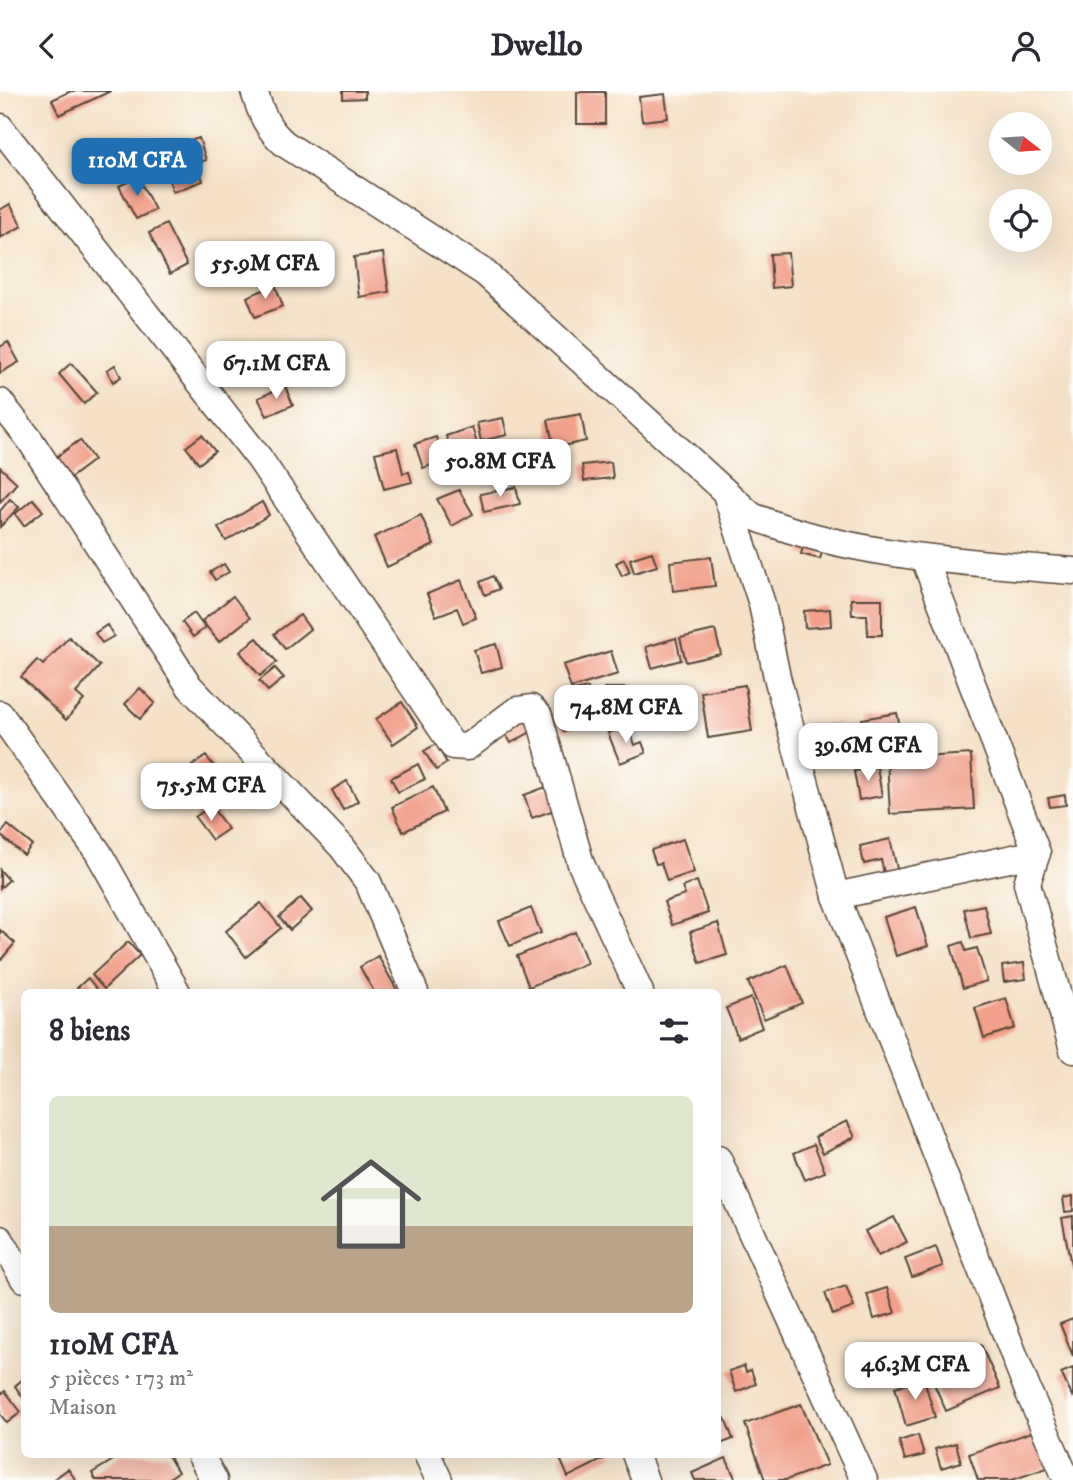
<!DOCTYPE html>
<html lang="fr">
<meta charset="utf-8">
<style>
:root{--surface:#fff;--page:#f2f2f3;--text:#2b2b33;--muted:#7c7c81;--line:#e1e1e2;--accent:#1f6fb2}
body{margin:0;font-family:"IM FELL DW Pica",serif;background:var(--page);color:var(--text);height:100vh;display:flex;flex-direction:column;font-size:26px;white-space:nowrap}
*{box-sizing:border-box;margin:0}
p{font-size:23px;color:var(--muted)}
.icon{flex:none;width:38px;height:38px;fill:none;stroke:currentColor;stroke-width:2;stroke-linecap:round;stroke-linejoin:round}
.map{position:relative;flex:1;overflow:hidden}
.drawer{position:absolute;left:21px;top:898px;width:700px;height:469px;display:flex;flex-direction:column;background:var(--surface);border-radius:10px;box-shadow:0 7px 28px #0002}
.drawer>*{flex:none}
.needle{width:46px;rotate:107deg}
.buttons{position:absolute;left:989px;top:21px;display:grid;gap:14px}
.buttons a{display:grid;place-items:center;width:63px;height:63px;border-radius:50%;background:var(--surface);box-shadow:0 7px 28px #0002;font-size:35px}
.price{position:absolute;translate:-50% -60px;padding:0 16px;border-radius:14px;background:#fff;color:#222;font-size:23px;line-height:46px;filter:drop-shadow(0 2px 4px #0008)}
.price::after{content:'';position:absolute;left:50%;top:42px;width:21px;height:16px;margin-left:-10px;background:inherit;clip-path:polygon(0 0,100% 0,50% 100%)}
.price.active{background:var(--accent);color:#fff}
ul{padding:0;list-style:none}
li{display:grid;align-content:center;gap:14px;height:371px;padding:0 28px}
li+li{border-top:2px solid var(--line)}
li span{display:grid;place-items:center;height:217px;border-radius:10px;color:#555}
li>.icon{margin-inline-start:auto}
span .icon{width:126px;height:126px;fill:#fffc;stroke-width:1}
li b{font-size:30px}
h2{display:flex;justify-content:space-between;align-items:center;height:84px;padding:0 28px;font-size:30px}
header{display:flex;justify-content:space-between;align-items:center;height:91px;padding:0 28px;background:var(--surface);font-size:32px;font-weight:800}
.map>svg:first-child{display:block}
</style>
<header><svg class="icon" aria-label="back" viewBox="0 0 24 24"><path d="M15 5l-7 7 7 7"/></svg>Dwello<svg class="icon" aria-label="person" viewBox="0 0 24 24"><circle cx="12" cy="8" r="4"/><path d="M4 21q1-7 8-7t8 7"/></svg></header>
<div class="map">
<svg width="1073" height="1389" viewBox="0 0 1073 1389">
<rect width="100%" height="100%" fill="#fdfcf7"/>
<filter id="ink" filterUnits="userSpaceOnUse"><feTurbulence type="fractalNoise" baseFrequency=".0143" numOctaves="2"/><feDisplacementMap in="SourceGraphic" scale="14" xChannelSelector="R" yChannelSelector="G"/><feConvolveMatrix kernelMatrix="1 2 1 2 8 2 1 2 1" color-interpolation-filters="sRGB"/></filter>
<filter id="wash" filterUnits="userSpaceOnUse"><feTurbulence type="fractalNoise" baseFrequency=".00686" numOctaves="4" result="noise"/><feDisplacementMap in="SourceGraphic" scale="28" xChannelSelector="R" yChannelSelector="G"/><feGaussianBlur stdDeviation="1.57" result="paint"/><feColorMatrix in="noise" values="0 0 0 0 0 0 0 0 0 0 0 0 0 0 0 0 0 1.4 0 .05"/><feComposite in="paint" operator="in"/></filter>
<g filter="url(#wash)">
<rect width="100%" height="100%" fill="#f4e1c7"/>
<g id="blocks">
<!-- building -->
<g fill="#f1a08c">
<polygon points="71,0 111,0 59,24 52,9"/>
<polygon points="343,0 365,0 365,7 343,8"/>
<rect x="577" y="1" width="28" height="32"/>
<polygon points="665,3 668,27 642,30 639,6"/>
<polygon points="199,47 206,69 197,72 203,90 173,101 159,60"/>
<polygon points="138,86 155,119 136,128 119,95"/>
<polygon points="10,113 22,135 0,147 0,119"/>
<polygon points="166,133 187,174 170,183 149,142"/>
<polygon points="383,162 389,201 359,206 354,166"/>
<polygon points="788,162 791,195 772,197 770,163"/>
<polygon points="275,194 283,215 255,226 247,206"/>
<polygon points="8,251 19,271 0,282 0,256"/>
<polygon points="71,272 97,301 84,313 59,283"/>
<polygon points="115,274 121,286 113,291 107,279"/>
<polygon points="285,295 293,314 267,325 258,307"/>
<polygon points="581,323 586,350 554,357 548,329"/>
<polygon points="503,327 507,344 481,350 477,332"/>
<polygon points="472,336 478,356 452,364 446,345"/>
<polygon points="202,344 215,360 199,373 186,356"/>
<polygon points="436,346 443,370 423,377 415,353"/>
<polygon points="80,349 94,369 70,387 55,367"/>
<polygon points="397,357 403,382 409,381 412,391 384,398 375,362"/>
<polygon points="611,371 613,387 584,390 582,374"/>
<polygon points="0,376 17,392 0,411"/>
<polygon points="516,396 520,413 484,421 480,403"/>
<polygon points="459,399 473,423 452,435 437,408"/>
<polygon points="10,408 19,416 0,436 0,420"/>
<polygon points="33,408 43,420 24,435 15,423"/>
<polygon points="262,411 269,424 226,450 218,437"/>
<polygon points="421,424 434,454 387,476 374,446"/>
<polygon points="803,456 822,462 820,468 801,463"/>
<polygon points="652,461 657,475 634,482 630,468"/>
<polygon points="711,466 715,495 673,500 670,471"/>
<polygon points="624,468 630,481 622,485 616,472"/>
<polygon points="224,473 229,481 215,489 210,481"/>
<polygon points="493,485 499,498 485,504 480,491"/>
<polygon points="461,489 476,527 463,532 457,517 436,525 427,503"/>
<polygon points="233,505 250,527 219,551 202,530"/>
<polygon points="851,508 882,508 882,544 868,544 867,524 852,524"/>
<polygon points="830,518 831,535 805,537 804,520"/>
<polygon points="194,522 205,537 193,546 182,531"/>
<polygon points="300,524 310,538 285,558 274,543"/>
<polygon points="107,534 114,545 102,552 95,542"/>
<polygon points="715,539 721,563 686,571 680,547"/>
<polygon points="69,546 100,575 76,602 84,609 66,629 21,586 37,569 43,574"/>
<polygon points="257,547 277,571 260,585 240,561"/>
<polygon points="676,547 681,569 652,577 646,556"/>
<polygon points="496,553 502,576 481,582 474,559"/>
<polygon points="611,560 618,583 571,597 563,574"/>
<polygon points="275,577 284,587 268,600 259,590"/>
<polygon points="745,594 752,640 708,647 701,601"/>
<polygon points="140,597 155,612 140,628 125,613"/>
<polygon points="588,597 591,617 563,621 559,603"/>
<polygon points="604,597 629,597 629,617 603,616"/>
<polygon points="402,611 418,636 393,653 376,628"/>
<polygon points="524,621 534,639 511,652 500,634"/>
<polygon points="566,622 574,636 564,641 556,628"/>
<polygon points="897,622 900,636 864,643 862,628"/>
<polygon points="838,633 841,658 824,660 820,635"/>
<polygon points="628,635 635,654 642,651 646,662 620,672 608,642"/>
<polygon points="436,653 447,672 436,679 424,660"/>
<polygon points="971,663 974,718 890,723 887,668"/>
<polygon points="206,665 216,678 192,695 182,682"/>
<polygon points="418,673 425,688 398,701 391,687"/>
<polygon points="877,676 882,705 859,709 854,680"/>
<polygon points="347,690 358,710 343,719 332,699"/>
<polygon points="554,693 563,716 532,727 524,704"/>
<polygon points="433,696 444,721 403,741 392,716"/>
<polygon points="1065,704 1066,714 1050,716 1048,707"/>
<polygon points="211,715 228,738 212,749 195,726"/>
<polygon points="8,734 32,754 24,764 0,744"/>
<polygon points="683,748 694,781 667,790 661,772 656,773 651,759"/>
<polygon points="890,748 898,782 885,786 881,769 864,773 860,755"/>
<polygon points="0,779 9,789 0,797"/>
<polygon points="697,790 708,822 672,834 664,811 685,804 682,796"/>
<polygon points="301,807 312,820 290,839 279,826"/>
<polygon points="261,812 281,837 246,866 226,840"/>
<polygon points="984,814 991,843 971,847 964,818"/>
<polygon points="916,816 928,855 896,865 884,826"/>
<polygon points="531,817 541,842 510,855 499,830"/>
<polygon points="718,832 727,864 700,872 690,841"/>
<polygon points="0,839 15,852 0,870"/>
<polygon points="575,841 587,872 529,896 517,865"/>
<polygon points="128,851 140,864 104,898 92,884"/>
<polygon points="963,851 966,860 977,857 987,890 963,897 951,855"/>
<polygon points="378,865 398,901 374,901 360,876"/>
<polygon points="1024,872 1026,888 1004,891 1002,875"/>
<polygon points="787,874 802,912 764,928 748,891"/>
<polygon points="88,887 99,901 81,901 77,897"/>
<polygon points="751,907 762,937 738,947 726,917"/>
<polygon points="1006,907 1015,937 984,947 975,917"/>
<polygon points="847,1030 855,1046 823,1062 815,1046"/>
<polygon points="814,1053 825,1081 805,1089 794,1062"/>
<polygon points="1073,1105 1073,1120 1065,1121 1063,1107"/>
<polygon points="1073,1125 1073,1179 1072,1179 1062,1127"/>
<polygon points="894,1126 907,1151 878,1165 865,1140"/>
<polygon points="936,1156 943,1175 912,1186 905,1168"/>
<polygon points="846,1195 854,1216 833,1224 825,1202"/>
<polygon points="887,1197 895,1222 874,1228 867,1203"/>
<polygon points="1073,1228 1073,1265 1060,1233"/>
<polygon points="981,1254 1000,1297 946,1320 931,1286 960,1273 956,1265"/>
<polygon points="744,1275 746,1281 751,1279 756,1293 736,1301 729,1280"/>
<polygon points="1073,1277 1073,1307 1061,1282"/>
<polygon points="24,1287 24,1308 15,1295"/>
<polygon points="924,1288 935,1326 906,1335 895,1296"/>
<polygon points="5,1300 21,1321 7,1332 0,1323 0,1304"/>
<polygon points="801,1313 827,1374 786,1389 765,1389 745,1333"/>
<polygon points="725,1327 733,1348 718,1354 718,1330"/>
<polygon points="1040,1338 1053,1375 1012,1389 978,1389 969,1363"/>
<polygon points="918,1344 924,1364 905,1369 899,1350"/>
<polygon points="956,1352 961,1371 941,1377 935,1358"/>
<polygon points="123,1363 167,1363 178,1381 166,1389 96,1389 92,1382"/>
<polygon points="558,1363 614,1363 568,1386"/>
<polygon points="726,1367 736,1389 695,1389 692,1382"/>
<polygon points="68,1378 76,1389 53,1389"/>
</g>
</g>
</g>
<g filter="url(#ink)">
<use href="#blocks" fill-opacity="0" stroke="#574537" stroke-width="2"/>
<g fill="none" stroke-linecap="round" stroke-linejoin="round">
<defs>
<g id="street">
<path d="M 254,0 C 261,22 267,38 285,53 L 485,182 L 752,425 C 851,466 968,471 1073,480"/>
<polyline points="0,36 259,367 453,655 467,656 517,619 531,617 539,625 581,773 640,901"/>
<polyline points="0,311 30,349 190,596 342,756 368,791 415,901"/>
<polyline points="727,406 762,513 777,586 836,805 1028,1300 1067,1389"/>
<polyline points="924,467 1037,762 1027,792 1073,959"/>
<polyline points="0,623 98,761 177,901"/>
<polyline points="836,805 1037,762"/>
<polyline points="718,1068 864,1389"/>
<polyline points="0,1148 24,1188"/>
<polyline points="200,1363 214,1389"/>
<polyline points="427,1363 439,1389"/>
<polyline points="635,1363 645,1389"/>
</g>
</defs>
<!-- street casing -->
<use href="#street" stroke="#574537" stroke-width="29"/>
<!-- street -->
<use href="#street" stroke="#fff" stroke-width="26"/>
</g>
</g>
</svg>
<div class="buttons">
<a><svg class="needle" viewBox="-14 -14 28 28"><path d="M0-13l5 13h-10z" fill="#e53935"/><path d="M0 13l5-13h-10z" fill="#7c7c81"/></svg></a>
<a><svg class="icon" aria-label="locate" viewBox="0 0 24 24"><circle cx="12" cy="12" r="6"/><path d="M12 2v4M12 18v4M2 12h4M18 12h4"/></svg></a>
</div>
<b class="price active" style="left:137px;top:107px">110M CFA</b>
<b class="price" style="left:265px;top:210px">55.9M CFA</b>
<b class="price" style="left:276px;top:310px">67.1M CFA</b>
<b class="price" style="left:500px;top:408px">50.8M CFA</b>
<b class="price" style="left:626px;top:654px">74.8M CFA</b>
<b class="price" style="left:868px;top:692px">39.6M CFA</b>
<b class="price" style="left:211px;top:732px">75.5M CFA</b>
<b class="price" style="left:915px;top:1311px">46.3M CFA</b>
<section class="drawer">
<h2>8 biens<svg class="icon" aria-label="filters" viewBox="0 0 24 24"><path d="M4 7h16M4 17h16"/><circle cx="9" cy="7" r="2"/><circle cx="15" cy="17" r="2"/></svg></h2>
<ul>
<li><span style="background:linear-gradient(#dfe7d0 60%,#b9a48a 0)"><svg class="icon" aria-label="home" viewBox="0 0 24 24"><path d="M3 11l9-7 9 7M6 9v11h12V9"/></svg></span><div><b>110M CFA</b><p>5 pièces · 173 m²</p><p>Maison</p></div></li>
</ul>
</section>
</div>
